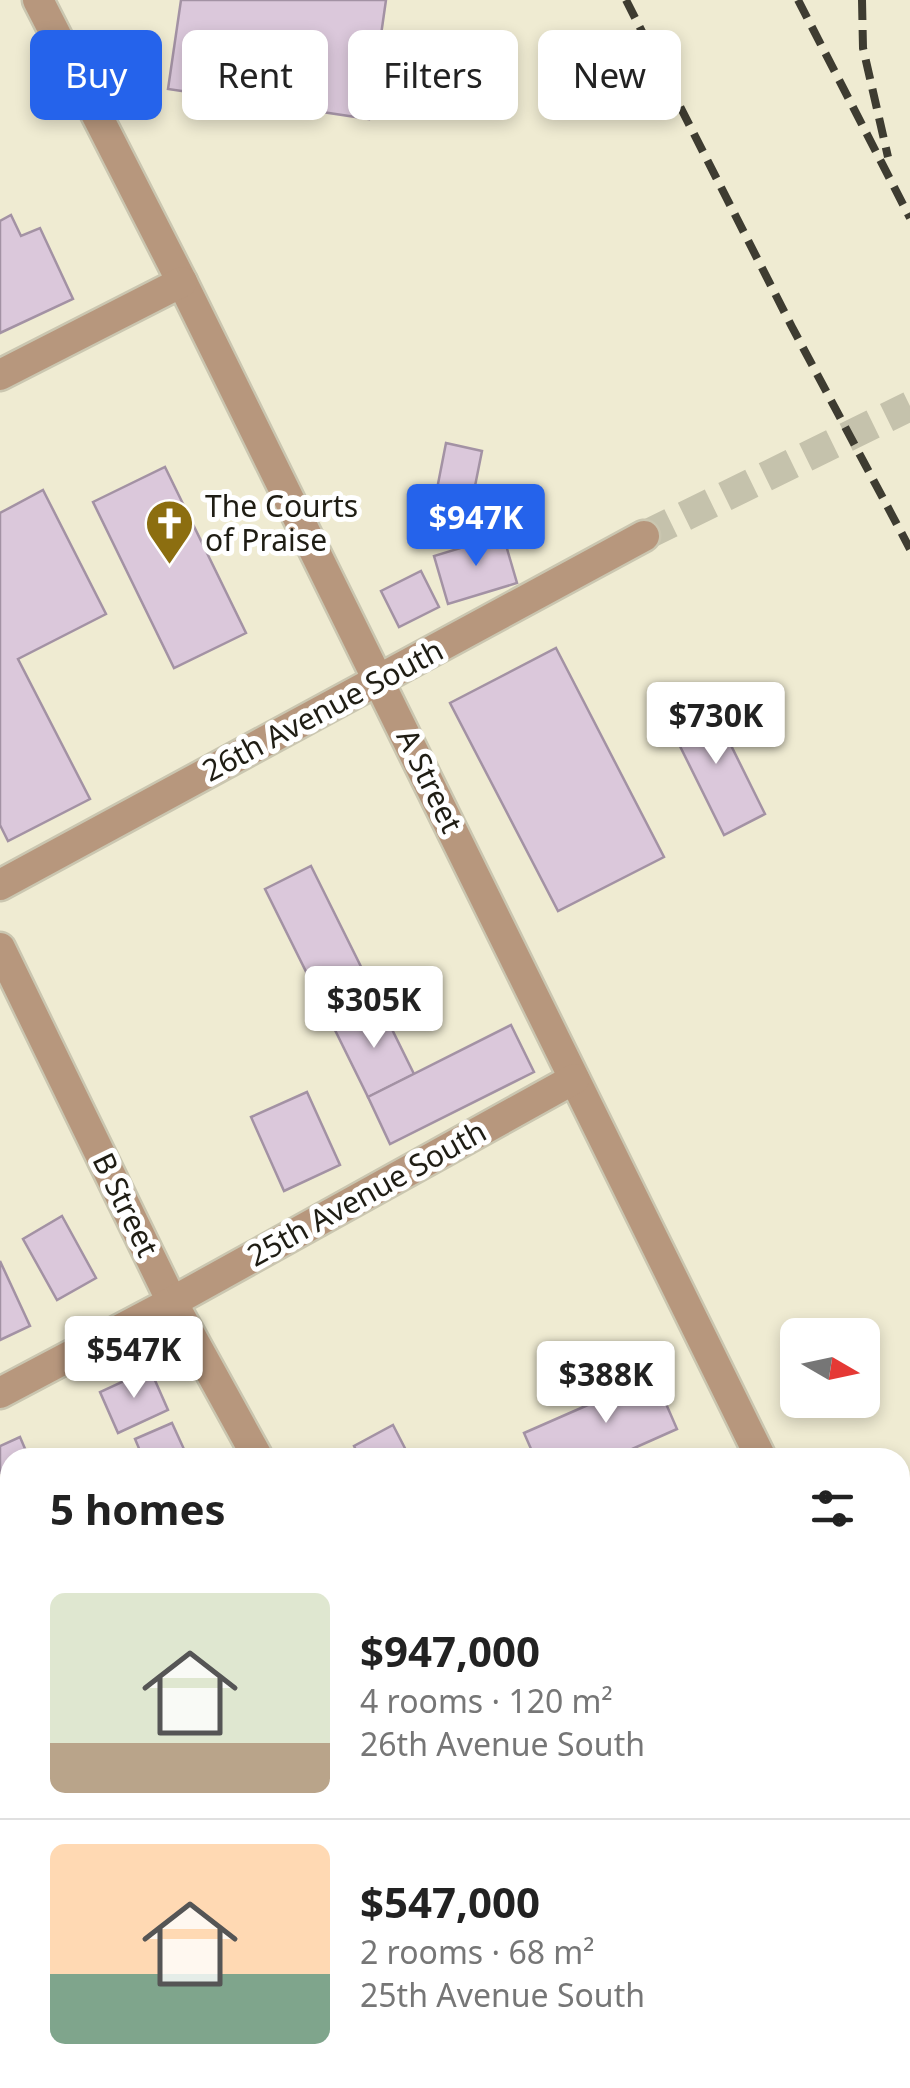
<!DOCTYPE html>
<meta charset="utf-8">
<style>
:root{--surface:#fff;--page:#f2f2f2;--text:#222;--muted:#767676;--line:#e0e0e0;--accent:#2563eb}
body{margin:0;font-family:"Noto Sans",sans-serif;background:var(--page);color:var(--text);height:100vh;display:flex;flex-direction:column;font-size:38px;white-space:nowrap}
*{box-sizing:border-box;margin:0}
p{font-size:32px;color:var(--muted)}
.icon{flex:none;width:55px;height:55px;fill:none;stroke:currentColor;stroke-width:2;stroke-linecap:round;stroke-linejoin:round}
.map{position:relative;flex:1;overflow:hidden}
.details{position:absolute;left:0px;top:1448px;width:910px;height:642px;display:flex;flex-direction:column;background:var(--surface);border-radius:30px 30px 0 0;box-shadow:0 5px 15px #0003}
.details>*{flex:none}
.top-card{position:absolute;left:30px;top:30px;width:850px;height:90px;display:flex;gap:20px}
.needle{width:65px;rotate:99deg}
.buttons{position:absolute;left:780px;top:1318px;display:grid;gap:20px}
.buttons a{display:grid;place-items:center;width:100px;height:100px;border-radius:15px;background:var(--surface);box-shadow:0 5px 15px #0003;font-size:50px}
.price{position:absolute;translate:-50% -85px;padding:0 22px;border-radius:10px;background:#fff;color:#222;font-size:32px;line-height:65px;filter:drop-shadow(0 2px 5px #0008)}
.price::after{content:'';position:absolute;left:50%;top:60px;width:30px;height:22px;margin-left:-15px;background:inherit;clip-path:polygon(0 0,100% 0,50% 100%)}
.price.selected{background:var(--accent);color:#fff}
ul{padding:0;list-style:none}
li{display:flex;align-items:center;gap:30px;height:250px;padding:0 50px}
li+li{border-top:2px solid var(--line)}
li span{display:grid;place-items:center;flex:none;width:280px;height:200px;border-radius:15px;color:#555}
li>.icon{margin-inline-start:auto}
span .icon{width:120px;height:120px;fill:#fffc;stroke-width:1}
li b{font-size:42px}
h2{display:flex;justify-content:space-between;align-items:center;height:120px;padding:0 50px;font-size:42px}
.chip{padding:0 35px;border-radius:15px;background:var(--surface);box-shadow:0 5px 15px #0003;font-size:35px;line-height:90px}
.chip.selected{background:var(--accent);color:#fff}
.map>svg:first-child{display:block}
</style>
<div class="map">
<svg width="910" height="2088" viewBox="0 0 910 2088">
<rect width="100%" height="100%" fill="#efebd2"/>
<!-- building -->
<g fill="#dbc8db" stroke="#a392a4" stroke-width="2.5">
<polygon points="181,0 386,0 369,119 168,89"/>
<polygon points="11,215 21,236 40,228 73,299 0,333 0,221"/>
<polygon points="446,443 482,451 473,496 437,489"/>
<polygon points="165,467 246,633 174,668 93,502"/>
<polygon points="43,490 106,614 18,659 90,799 8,841 0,825 0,513"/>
<polygon points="503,535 517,583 448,604 434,556"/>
<polygon points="421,571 439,607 399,627 381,591"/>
<polygon points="556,648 664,857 558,911 450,703"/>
<polygon points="708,699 765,814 724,835 667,720"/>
<polygon points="311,866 380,1005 334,1028 265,889"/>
<polygon points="380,1005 414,1074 368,1097 334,1028"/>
<polygon points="511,1025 534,1072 390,1144 368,1097"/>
<polygon points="307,1092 340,1165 284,1191 251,1117"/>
<polygon points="62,1216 96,1278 57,1300 23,1239"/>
<polygon points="0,1261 30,1326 0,1340"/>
<polygon points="150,1369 168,1410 118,1433 100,1392"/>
<polygon points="654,1376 677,1429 612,1458 535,1458 524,1433"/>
<polygon points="172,1423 188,1458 143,1458 135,1439"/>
<polygon points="393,1425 410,1458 360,1458 354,1446"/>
<polygon points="20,1437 29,1458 10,1458 10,1468 0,1473 0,1446"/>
<polygon points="10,1737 10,1809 3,1813 0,1806 0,1767 9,1763 0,1741"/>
<polygon points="910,2003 910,2088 895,2088 891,2080 900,2080 900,2008"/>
<polygon points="780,2080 827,2080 831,2088 764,2088"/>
</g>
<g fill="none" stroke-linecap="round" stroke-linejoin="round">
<!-- minor-tunnel -->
<polyline stroke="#c5c2ac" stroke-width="30" stroke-dasharray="30 15" stroke-linecap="butt" points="644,536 910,406"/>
<defs>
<g id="minor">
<polyline points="38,0 182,282 761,1458"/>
<polyline points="0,375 182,282"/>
<polyline points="0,885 644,536"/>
<polyline points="0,948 172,1302 258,1458"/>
<polyline points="0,1393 172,1302 574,1079"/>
<polyline points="900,1631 910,1625"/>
<polyline points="900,1721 910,1739"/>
<polyline points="0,1876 10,1871"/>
<polyline points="0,1942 10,1963"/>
<polyline points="900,1952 910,1947"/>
<polyline points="64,2080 67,2088"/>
<polyline points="572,2080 576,2088"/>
<polyline points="610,2088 627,2080"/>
</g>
</defs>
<!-- minor casing -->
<use href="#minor" stroke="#cac6b0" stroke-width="35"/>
<!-- minor -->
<use href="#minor" stroke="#b7977d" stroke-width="30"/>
<!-- rail -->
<g stroke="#3e3c31" stroke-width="8" stroke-dasharray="20 10" stroke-linecap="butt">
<polyline points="626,0 792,327 910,549"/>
<polyline points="798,0 910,218"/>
<polyline points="862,0 863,48 888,157"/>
</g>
</g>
<!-- icons -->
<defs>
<symbol id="church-pin" viewBox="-11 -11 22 30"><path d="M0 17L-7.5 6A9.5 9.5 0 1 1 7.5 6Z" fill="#8c6e10" stroke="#fff"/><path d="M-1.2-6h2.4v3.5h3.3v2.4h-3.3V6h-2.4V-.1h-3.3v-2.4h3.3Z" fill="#fff"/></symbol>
</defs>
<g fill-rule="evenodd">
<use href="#church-pin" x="142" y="496" width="55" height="75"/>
</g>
<g text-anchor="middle" stroke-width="10" stroke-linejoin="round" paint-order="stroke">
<!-- poi labels -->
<g font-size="30" fill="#1f1d14" stroke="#fff" text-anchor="start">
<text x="205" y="517">The Courts<tspan x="205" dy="34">of Praise</tspan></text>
</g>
<!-- street labels -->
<g font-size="30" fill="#1f1d14" stroke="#fff">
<text transform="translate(323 711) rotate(-28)" y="10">26th Avenue South</text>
<text transform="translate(429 781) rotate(64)" y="10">A Street</text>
<text transform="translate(367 1194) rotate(-29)" y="10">25th Avenue South</text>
<text transform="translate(125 1205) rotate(64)" y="10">B Street</text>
</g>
</g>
</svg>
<div class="buttons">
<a><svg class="needle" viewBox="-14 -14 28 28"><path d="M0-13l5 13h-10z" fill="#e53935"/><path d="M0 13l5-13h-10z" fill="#767676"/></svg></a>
</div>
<b class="price selected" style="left:476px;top:569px">$947K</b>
<b class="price" style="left:716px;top:767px">$730K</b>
<b class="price" style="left:374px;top:1051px">$305K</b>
<b class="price" style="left:134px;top:1401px">$547K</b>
<b class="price" style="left:606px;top:1426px">$388K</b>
<div class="top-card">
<a class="chip selected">Buy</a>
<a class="chip">Rent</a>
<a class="chip">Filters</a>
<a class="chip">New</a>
</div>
<section class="details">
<h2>5 homes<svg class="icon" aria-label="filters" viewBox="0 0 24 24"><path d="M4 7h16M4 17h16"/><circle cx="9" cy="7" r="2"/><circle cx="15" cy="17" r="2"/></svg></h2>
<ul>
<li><span style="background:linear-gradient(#dfe7d0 75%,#b9a48a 0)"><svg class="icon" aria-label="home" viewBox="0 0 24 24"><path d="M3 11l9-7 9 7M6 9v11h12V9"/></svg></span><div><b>$947,000</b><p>4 rooms · 120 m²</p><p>26th Avenue South</p></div></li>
<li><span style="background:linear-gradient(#ffd9b3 65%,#7fa58c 0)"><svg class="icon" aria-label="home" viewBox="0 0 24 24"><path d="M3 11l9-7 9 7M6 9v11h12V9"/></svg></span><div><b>$547,000</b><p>2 rooms · 68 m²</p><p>25th Avenue South</p></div></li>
</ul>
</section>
</div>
